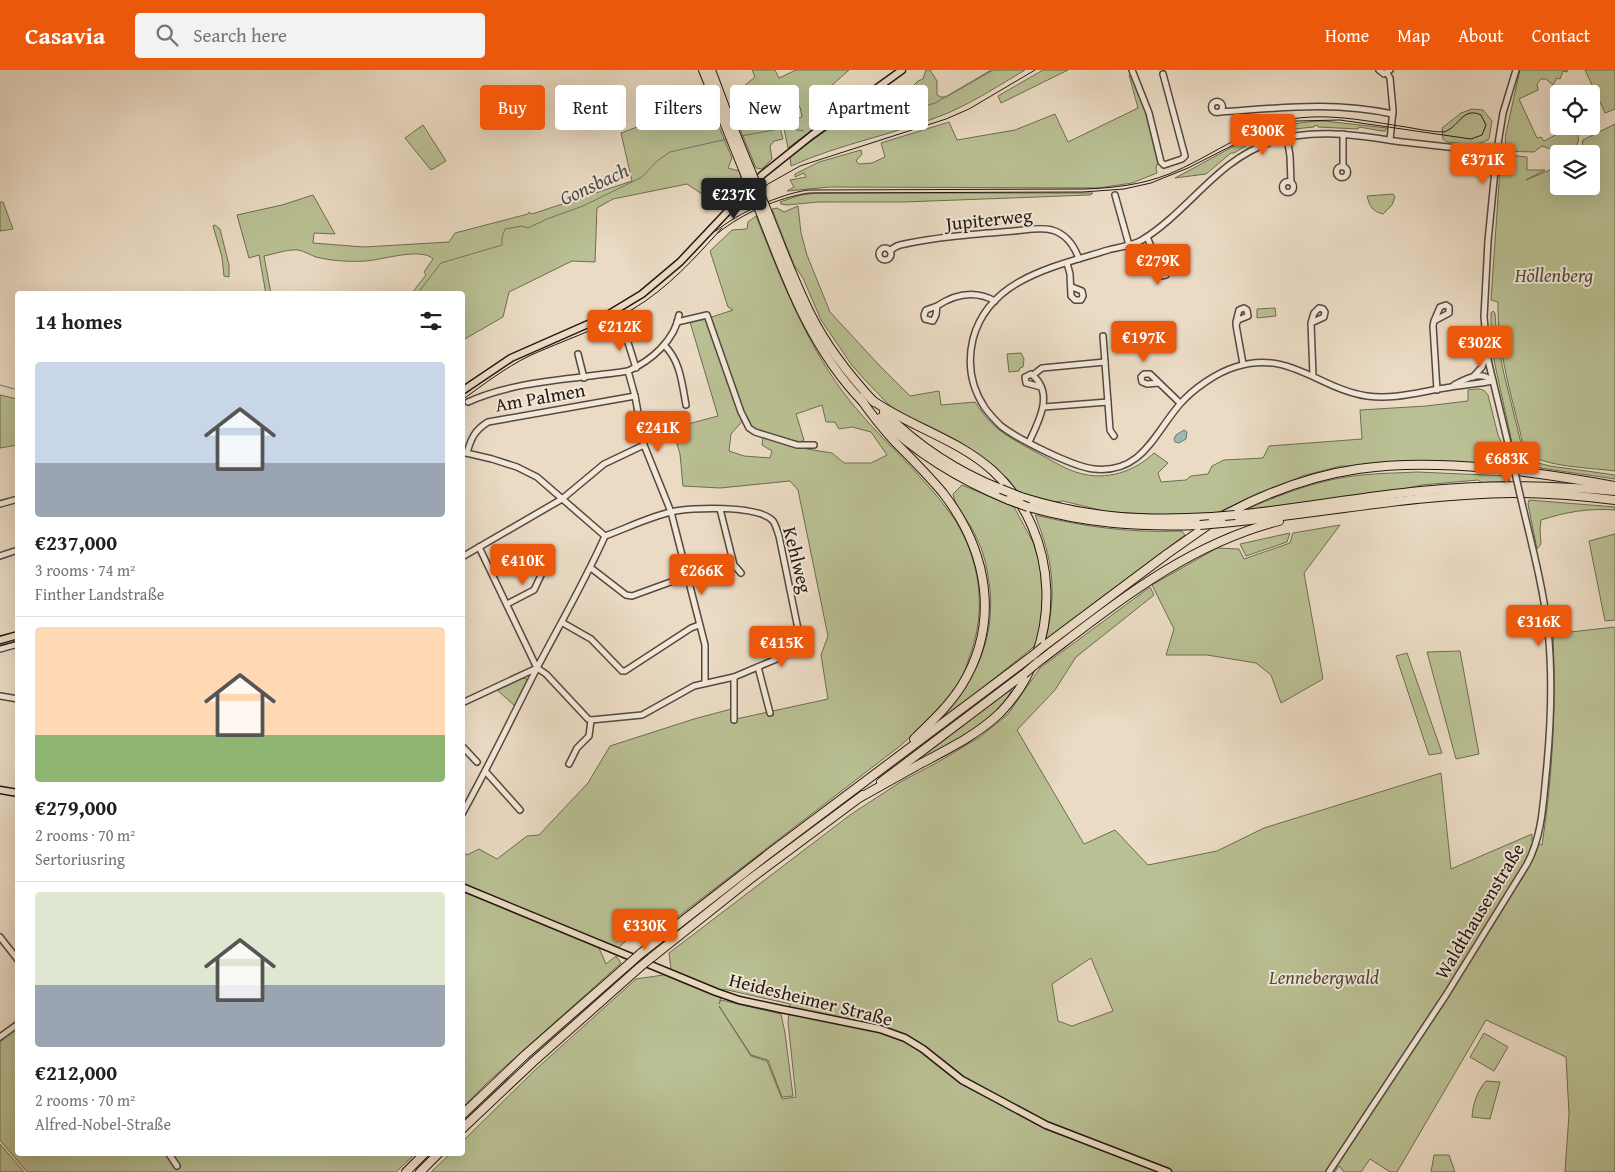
<!DOCTYPE html>
<meta charset="utf-8">
<style>
:root{--surface:#fff;--page:#f2f2f2;--text:#202124;--muted:#757577;--line:#e0e0e0;--accent:#ea580c}
body{margin:0;font-family:"Gentium Book Plus",serif;background:var(--page);color:var(--text);height:100vh;display:flex;flex-direction:column;font-size:19px;white-space:nowrap}
*{box-sizing:border-box;margin:0}
p{font-size:16px;color:var(--muted)}
.icon{flex:none;width:28px;height:28px;fill:none;stroke:currentColor;stroke-width:2;stroke-linecap:round;stroke-linejoin:round}
.map{position:relative;flex:1;overflow:hidden}
.side{position:absolute;left:15px;top:221px;width:450px;height:865px;display:flex;flex-direction:column;background:var(--surface);border-radius:5px;box-shadow:0 5px 20px #0002}
.side>*{flex:none}
.top-card{position:absolute;left:480px;top:15px;width:475px;height:45px;display:flex;gap:10px}
.fabs{position:absolute;left:1550px;top:15px;display:grid;gap:10px}
.fabs a{display:grid;place-items:center;width:50px;height:50px;border-radius:5px;background:var(--surface);box-shadow:0 5px 20px #0002;font-size:25px}
.price{position:absolute;translate:-50% -42px;padding:0 11px;border-radius:5px;background:var(--accent);color:#fff;font-size:16px;line-height:32px;filter:drop-shadow(0 1px 2px #0008)}
.price::after{content:'';position:absolute;left:50%;top:30px;width:15px;height:11px;margin-left:-8px;background:inherit;clip-path:polygon(0 0,100% 0,50% 100%)}
.price.active{background:#222;color:#fff}
ul{padding:0;list-style:none}
li{display:grid;align-content:center;gap:10px;height:265px;padding:0 20px}
li+li{border-top:1px solid var(--line)}
li span{display:grid;place-items:center;height:155px;border-radius:5px;color:#555}
li>.icon{margin-inline-start:auto}
span .icon{width:90px;height:90px;fill:#fffc;stroke-width:1}
li b{font-size:21px}
h2{display:flex;justify-content:space-between;align-items:center;height:60px;padding:0 20px;font-size:21px}
.tag{padding:0 18px;border-radius:5px;background:var(--surface);box-shadow:0 5px 20px #0002;font-size:18px;line-height:45px}
.tag.active{background:var(--accent);color:#fff}
header{display:flex;align-items:center;gap:30px;box-sizing:border-box;height:70px;padding:0 25px;background:var(--accent);color:#fff}
header strong{font-size:24px}
nav{display:flex;gap:28px;margin-inline-start:auto;font-size:18px}
.search{width:350px;height:45px;background:var(--page);display:flex;align-items:center;gap:12px;box-sizing:border-box;padding:0 18px;border-radius:5px;color:var(--muted);font-size:19px}
.map>svg:first-child{display:block}
</style>
<header>
<strong>Casavia</strong>
<div class="search"><svg class="icon" aria-label="search" viewBox="0 0 24 24"><circle cx="10" cy="10" r="6"/><path d="M15 15l6 6"/></svg>Search here</div>
<nav><a>Home</a><a>Map</a><a>About</a><a>Contact</a></nav>
</header>
<div class="map">
<svg width="1615" height="1102" viewBox="0 0 1615 1102">
<rect width="100%" height="100%" fill="#ebdbc4"/>
<filter id="stains"><feTurbulence type="fractalNoise" baseFrequency=".004" numOctaves="4"/><feColorMatrix values="0 0 0 0 .2 0 0 0 0 .09 0 0 0 0 .02 0 0 0 .5 -.17"/></filter>
<radialGradient id="worn" r=".72"><stop offset=".6" stop-color="#630" stop-opacity="0"/><stop offset="1" stop-color="#630" stop-opacity=".3"/></radialGradient>
<!-- green -->
<g fill="#b9c093" stroke="#6e6c52" fill-rule="evenodd">
<path d="M 752,0 L 775,0 L 779,8 L 796,0 L 849,0 L 831,16 L 840,26 L 846,22 L 853,30 L 788,78 L 783,54 L 802,47 L 800,37 L 793,30 C 784,29 771,32 764,30 L 756,34 L 756,41 L 759,46 L 776,43 L 783,69 L 774,71 L 770,76 L 772,89 L 762,99 L 756,98 L 733,42 L 737,39 L 739,20 L 755,7 Z"/>
<path d="M 926,0 L 930,0 L 937,11 L 937,25 L 941,27 L 946,27 L 993,0 L 1025,0 C 1000,15 975,31 948,43 C 897,64 842,73 791,96 L 790,86 L 869,30 L 878,25 L 888,25 L 904,18 L 912,17 L 918,11 L 923,9 Z"/>
<polygon points="1043,0 1068,0 1001,33 998,26"/>
<path d="M 1520,0 L 1568,0 L 1567,2 L 1563,1 L 1560,9 L 1557,8 L 1553,15 L 1546,9 L 1541,9 L 1537,14 L 1538,20 L 1519,29 L 1537,68 L 1541,67 L 1544,71 C 1553,67 1567,56 1577,62 C 1583,79 1568,83 1554,80 C 1549,79 1546,77 1542,76 L 1534,82 C 1518,81 1502,85 1506,63 Z"/>
<polygon points="1585,0 1615,0 1615,39 1605,43"/>
<polygon points="1129,5 1132,7 1144,34 1159,89 1156,98 1157,103 1132,113 1098,118 830,117 787,121 794,117 790,110 806,107 804,103 795,107 795,104 819,92 861,80 862,84 856,91 859,94 872,93 885,87 881,73 949,52 957,70 1015,60 1055,44 1068,72 1138,38"/>
<path d="M 703,18 L 732,88 L 728,98 L 739,101 L 741,106 L 738,112 L 723,116 L 712,123 L 702,124 L 687,114 L 613,129 L 597,138 L 595,192 L 572,191 L 509,222 L 503,247 L 463,270 L 462,224 L 411,224 L 426,205 L 424,202 L 433,189 C 422,177 381,190 366,191 C 349,192 332,191 316,187 C 310,185 304,181 298,180 C 288,179 274,184 264,186 L 271,224 L 266,224 L 259,185 L 249,188 L 237,145 L 282,135 L 313,125 L 335,164 L 314,163 L 313,173 L 364,177 L 449,172 L 455,163 L 528,144 L 529,142 L 532,144 L 632,111 L 621,63 L 645,54 L 650,47 L 689,31 L 686,27 Z"/>
<path d="M 1472,39 L 1483,40 L 1492,51 L 1489,69 C 1479,77 1459,73 1447,72 L 1443,69 L 1442,58 L 1461,43 Z"/>
<path d="M 1324,51 L 1387,58 L 1385,61 L 1382,61 L 1359,57 L 1358,59 L 1318,57 L 1317,55 L 1314,56 L 1314,57 C 1285,59 1258,67 1234,83 L 1231,83 L 1206,104 L 1175,108 C 1222,84 1267,51 1324,51 Z"/>
<path d="M 1615,54 L 1615,401 C 1595,398 1544,397 1530,384 C 1528,382 1525,377 1523,374 C 1512,327 1497,281 1498,232 L 1491,230 L 1501,84 L 1527,87 L 1527,100 L 1545,100 L 1526,110 L 1552,99 L 1552,87 L 1559,86 L 1559,116 L 1591,116 L 1591,84 L 1583,84 L 1582,76 L 1583,70 Z"/>
<polygon points="423,55 446,91 431,100 405,68"/>
<polygon points="817,123 1093,123 1090,125 904,132 818,132 787,135 781,134 780,132 801,125"/>
<path d="M 1393,124 L 1395,127 L 1392,135 L 1383,144 C 1372,141 1370,137 1367,126 Z"/>
<polygon points="0,132 3,132 13,159 0,161"/>
<path d="M 798,136 L 801,163 L 807,185 L 830,242 L 879,295 L 910,326 L 939,321 L 941,335 L 975,332 C 991,358 1008,367 1034,381 C 1046,387 1066,400 1079,403 C 1106,411 1134,402 1154,383 L 1168,393 L 1158,403 L 1161,412 L 1186,410 L 1191,406 L 1208,404 L 1212,396 L 1224,390 L 1263,388 L 1269,376 L 1362,369 L 1360,340 L 1426,336 L 1468,331 L 1468,320 C 1477,319 1483,317 1488,325 L 1498,365 L 1508,387 L 1510,398 L 1341,396 L 1302,406 L 1290,412 L 1258,423 L 1217,443 L 1169,445 L 1108,442 L 1063,431 L 1054,432 L 1030,426 L 1018,422 L 1009,410 L 994,397 L 905,347 L 889,335 L 864,309 L 851,294 L 821,250 L 803,208 L 794,195 L 772,139 L 777,138 L 784,142 Z"/>
<path d="M 756,146 C 780,207 804,269 843,322 C 875,365 919,400 951,444 C 980,486 988,540 969,588 C 967,595 964,603 961,609 C 944,635 923,656 900,676 L 645,872 L 635,863 L 618,878 L 601,870 L 599,878 L 606,894 L 616,886 L 621,893 L 489,1011 L 463,1037 L 463,782 L 467,785 L 479,779 L 497,789 L 527,766 L 539,765 L 588,713 L 610,676 L 694,649 L 735,638 L 736,649 L 828,629 L 821,585 L 828,566 L 798,420 L 790,411 L 720,418 L 683,416 L 680,384 L 672,357 L 688,354 L 718,346 L 690,252 L 706,249 L 733,240 L 728,237 L 710,181 L 732,160 L 747,159 L 748,152 ZM 822,335 L 826,352 L 835,352 L 839,359 L 852,357 L 871,362 L 887,385 L 871,393 L 844,393 L 832,383 L 807,379 L 763,367 L 762,375 L 772,381 L 770,388 L 744,386 L 729,381 L 731,364 L 745,348 L 752,358 L 757,360 L 800,372 L 804,370 L 796,344 Z"/>
<polygon points="215,155 220,159 229,195 229,207 224,206 222,187 213,156"/>
<polygon points="1275,238 1276,246 1257,248 1257,239"/>
<polygon points="1493,241 1495,243 1497,270 1504,304 1521,373 1527,385 1534,392 1550,396 1615,405 1615,409 1520,395 1513,377 1495,295 1491,276 1491,243"/>
<polygon points="1021,283 1024,289 1023,297 1020,298 1019,301 1009,302 1007,284"/>
<polygon points="0,325 17,329 17,375 0,378"/>
<path d="M 1417,402 L 1508,406 L 1510,411 L 1482,413 L 1478,410 L 1422,415 L 1404,419 L 1243,441 C 1281,424 1320,409 1362,405 C 1380,403 1399,403 1417,402 Z"/>
<path d="M 962,415 L 1014,437 L 1033,472 L 1041,497 L 1043,522 L 1040,559 L 1036,574 L 1031,579 L 935,656 C 972,614 995,576 990,519 C 988,505 986,491 981,478 C 978,471 975,464 971,457 C 965,447 955,436 953,424 Z"/>
<path d="M 1529,430 L 1615,437 L 1615,440 C 1588,438 1566,442 1541,450 L 1540,459 L 1541,474 L 1537,479 L 1528,434 Z"/>
<path d="M 1035,445 C 1086,457 1129,463 1182,461 L 1185,465 L 1046,569 C 1057,520 1053,491 1035,445 Z"/>
<polygon points="1340,455 1304,503 1323,609 1281,633 1271,605 1256,593 1207,585 1166,585 1174,559 1152,515 1217,478 1239,479 1244,489 1290,473 1293,463"/>
<polygon points="1290,463 1287,472 1246,486 1240,474"/>
<polygon points="1615,464 1615,550 1605,551 1589,471"/>
<path d="M 1150,517 L 1154,525 L 1076,587 L 1055,620 L 1017,660 L 1084,774 L 1115,760 L 1148,795 L 1217,781 L 1264,758 L 1441,703 L 1451,799 L 1532,764 L 1532,771 L 1542,775 C 1553,705 1556,635 1553,564 L 1615,557 L 1615,1102 L 1565,1102 L 1569,1044 L 1566,987 L 1486,950 L 1397,1102 L 1390,1102 L 1370,1089 L 1361,1102 L 1344,1102 L 1339,1096 L 1335,1102 L 431,1102 L 450,1084 L 462,1084 L 463,1071 L 535,1000 L 636,909 L 663,905 L 671,899 L 669,883 L 850,745 L 902,711 L 938,692 L 980,667 L 1008,644 L 1040,598 ZM 1091,888 L 1113,941 L 1072,956 L 1058,951 L 1052,914 ZM 723,919 L 790,934 L 788,952 L 796,1027 L 782,1029 L 767,991 L 751,986 L 719,936 L 751,985 L 768,990 L 782,1027 L 793,1026 L 785,963 L 781,944 L 721,930 L 719,934 Z"/>
<polygon points="1460,581 1479,684 1456,689 1427,582"/>
<polygon points="1407,583 1442,683 1429,685 1396,586"/>
<polygon points="522,608 527,609 527,612 515,636 497,620"/>
<path d="M 1012,618 C 1004,649 921,690 894,706 L 935,677 Z"/>
<polygon points="17,958 18,1084 415,1084 396,1102 27,1102 0,1070 0,972"/>
<polygon points="1484,963 1508,977 1494,1001 1470,987"/>
<path d="M 1486,1011 L 1500,1012 L 1490,1049 L 1472,1047 C 1473,1034 1477,1021 1486,1011 Z"/>
<polygon points="0,1074 24,1102 0,1102"/>
<polygon points="1434,1085 1449,1085 1455,1102 1431,1102"/>
</g>
<!-- water -->
<polygon fill="#99bbb0" stroke="#6a7971" points="1184,360 1187,362 1186,369 1179,373 1175,372 1174,369 1176,365"/>
<g fill="none" stroke-linecap="round" stroke-linejoin="round">
<!-- stream -->
<g stroke="#6a7971" stroke-width="1">
<polyline points="895,45 935,33 991,0"/>
<polyline points="741,66 785,58 804,61"/>
<polyline points="417,224 441,193 502,175 502,167 505,159 522,156 528,158 547,149 583,136 642,107 657,91 670,82 727,69"/>
<polyline points="0,315 18,320"/>
</g>
<defs>
<g id="minor">
<polyline points="1132,0 1149,43 1161,92 1164,95 1182,89 1185,86 1163,4"/>
<polyline points="1379,0 1384,4 1390,0"/>
<polyline points="1387,3 1390,8 1393,40 1390,70"/>
<circle cx="1217" cy="37" r="5.5"/>
<path d="M 1220,42 C 1281,38 1332,31 1393,44"/>
<polyline points="1343,64 1343,97"/>
<polyline points="1287,68 1290,86 1291,112"/>
<polyline points="1472,81 1497,80"/>
<circle cx="1342" cy="102" r="5.5"/>
<circle cx="1288" cy="117" r="5.5"/>
<polyline points="1115,125 1129,175"/>
<polyline points="1147,167 1154,183 1157,203 1161,206 1166,205 1168,200 1167,197 1156,192"/>
<circle cx="885" cy="184" r="6"/>
<path d="M 890,181 C 893,178 896,176 900,175 C 936,167 976,164 1014,161 C 1026,160 1040,157 1052,160 C 1066,164 1074,175 1079,189"/>
<polyline points="1067,193 1070,204 1071,226 1075,230 1081,230 1083,226 1082,221 1072,217"/>
<path d="M 937,236 L 926,240 L 924,245 L 925,249 L 933,251 L 936,245 L 937,236 C 955,224 975,220 995,231"/>
<polyline points="1434,251 1440,237 1446,235 1449,237 1449,243 1434,251 1433,256 1437,320"/>
<polyline points="677,252 707,245 741,342 749,358 755,362 797,375 814,375"/>
<polyline points="1236,252 1239,240 1244,238 1247,240 1248,246 1238,250 1236,255 1243,294"/>
<polyline points="1311,253 1314,243 1319,238 1323,239 1325,242 1324,247 1311,253 1313,306"/>
<polyline points="624,260 636,298"/>
<polyline points="1103,266 1110,360 1114,366"/>
<path d="M 664,275 C 680,290 682,313 686,335"/>
<polyline points="578,284 584,308"/>
<polyline points="628,301 635,326 644,375 671,442 705,575 705,613"/>
<polyline points="1033,305 1042,298 1105,292"/>
<polyline points="1473,307 1482,297 1486,285"/>
<path d="M 1493,311 C 1477,314 1461,315 1445,318 C 1419,322 1393,330 1367,326 C 1319,319 1289,279 1235,297 C 1216,303 1193,319 1180,334 C 1154,364 1142,404 1094,399 C 1073,397 1018,369 1001,356 C 995,350 990,345 985,338 C 971,317 967,294 973,269 C 989,208 1057,196 1108,180 C 1119,177 1132,176 1142,170 C 1189,141 1217,90 1271,72 C 1315,57 1359,66 1403,72 C 1421,74 1439,76 1457,78 C 1467,85 1483,84 1496,89"/>
<polyline points="1159,313 1147,314 1142,312 1141,307 1144,304 1150,304 1180,333"/>
<path d="M 1454,315 C 1466,309 1481,300 1492,311"/>
<path d="M 468,332 C 516,310 577,309 628,301 C 651,291 675,270 679,245"/>
<polyline points="1044,337 1108,332"/>
<path d="M 1029,372 C 1039,351 1055,322 1031,304 L 1025,307 L 1026,313 L 1041,317"/>
<polyline points="462,382 492,389 517,397 537,407 605,466"/>
<path d="M 467,383 C 471,368 475,360 488,352 L 635,326"/>
<polyline points="1513,394 1488,290 1484,247 1488,171 1497,80 1503,43 1516,0"/>
<polyline points="0,434 18,429"/>
<polyline points="720,439 734,495 741,503"/>
<polyline points="0,486 18,480"/>
<polyline points="462,487 562,429 604,394 644,375"/>
<polyline points="591,498 626,525 632,526 687,506"/>
<polyline points="507,534 534,520 543,501"/>
<polyline points="563,553 591,569 622,601 625,601 691,558 699,555"/>
<polyline points="0,579 18,574"/>
<polyline points="758,597 770,643"/>
<polyline points="734,607 734,650"/>
<polyline points="0,626 18,629"/>
<polyline points="462,633 537,598"/>
<polyline points="462,676 477,692"/>
<polyline points="569,694 577,678 589,666 591,650"/>
<polyline points="486,702 520,740"/>
<path d="M 462,744 C 489,696 512,647 537,598 C 560,554 585,511 605,466 C 627,458 649,447 671,442 C 691,437 759,435 773,451 C 776,455 777,461 779,466 L 798,559 C 798,571 796,578 786,585 L 734,607 L 694,616 L 642,645 L 591,650 L 588,649 L 546,604 L 537,598 L 479,477"/>
<polyline points="0,867 18,890"/>
<polyline points="0,967 18,954"/>
<polyline points="169,1084 177,1096"/>
<path d="M 1329,1102 L 1446,925 L 1527,794 C 1542,766 1543,735 1546,705 C 1551,656 1553,609 1548,560 C 1543,516 1531,472 1521,429"/>
</g>
<g id="major">
<polyline points="462,321 511,288 604,247 642,224 680,192 762,105 812,65 902,0"/>
<polyline points="0,570 18,565"/>
<polyline points="0,720 18,723"/>
<polyline points="462,817 716,922 739,930 781,939 880,959 905,968 923,979 962,1010 1046,1055 1168,1102"/>
</g>
<g id="highway">
<polyline points="703,0 720,42"/>
<polyline points="711,0 726,40"/>
<path d="M 769,146 C 782,179 795,213 811,245 C 827,277 850,306 874,332"/>
<path d="M 763,149 C 788,214 813,281 863,332"/>
<path d="M 860,328 C 871,344 883,359 896,373 C 912,389 928,405 943,423 C 987,480 1001,551 962,615 C 949,636 931,652 914,669"/>
<path d="M 884,342 C 917,375 958,402 1001,419"/>
<path d="M 880,348 C 917,384 962,411 1009,430"/>
<path d="M 1021,427 C 1088,448 1143,451 1212,447"/>
<path d="M 1028,437 C 1088,454 1138,457 1200,455"/>
<path d="M 1235,445 C 1297,439 1359,427 1421,421 C 1485,414 1550,415 1615,421"/>
<path d="M 1223,446 C 1265,423 1310,406 1358,399 C 1438,387 1536,402 1615,416"/>
<path d="M 1222,453 C 1318,444 1415,424 1513,423 C 1547,423 1581,426 1615,430"/>
<polyline points="1044,576 1167,484 1211,453"/>
<path d="M 1038,592 C 1114,535 1185,475 1279,451"/>
<polyline points="881,712 1024,604"/>
<path d="M 861,727 C 881,716 900,705 920,694 C 948,679 977,665 1000,643 C 1065,576 1061,464 993,401 C 958,369 910,357 872,330"/>
<polyline points="640,884 771,782 1032,586"/>
<polyline points="651,888 749,810 863,725"/>
<polyline points="462,1045 525,985 630,893"/>
<polyline points="462,1059 533,992 640,897"/>
<polyline points="406,1102 424,1084"/>
<polyline points="420,1102 438,1084"/>
</g>
</defs>
<!-- minor casing -->
<use href="#minor" stroke="#56483e" stroke-width="8"/>
<!-- major casing -->
<use href="#major" stroke="#241712" stroke-width="9"/>
<!-- highway casing -->
<use href="#highway" stroke="#241712" stroke-width="10"/>
<!-- minor -->
<use href="#minor" stroke="#f2e8d9" stroke-width="5"/>
<!-- major -->
<use href="#major" stroke="#ebdbc4" stroke-width="6"/>
<!-- highway -->
<use href="#highway" stroke="#ebdbc4" stroke-width="8"/>
<!-- tram -->
<g stroke="#241712" stroke-width="1">
<polyline points="734,145 768,114 800,96 946,49 969,39 1035,0"/>
<path d="M 716,161 C 738,143 780,124 808,120 L 1084,119 C 1113,118 1141,115 1169,104 C 1208,88 1244,60 1286,50 C 1326,42 1366,51 1406,57 C 1418,59 1431,62 1444,62 C 1458,58 1463,36 1481,45 L 1486,55 L 1482,65 L 1471,69 L 1340,50 L 1297,51 L 1259,62 L 1188,98 L 1151,113 L 1124,119 L 1083,122 L 809,123 C 777,128 743,143 718,163"/>
<path d="M 462,330 C 484,314 505,298 529,286 C 564,270 600,259 633,239 C 668,218 695,188 722,158"/>
<polyline points="0,576 18,571"/>
</g>
<defs>
<polyline id="minor-bridge" points="1513,394 1521,429"/>
<g id="highway-bridge">
<polyline points="726,40 769,146"/>
<polyline points="720,42 763,149"/>
<polyline points="1001,419 1021,427"/>
<polyline points="1009,430 1028,437"/>
<polyline points="1212,447 1235,445"/>
<polyline points="1200,455 1222,453"/>
<polyline points="1032,586 1044,576"/>
<polyline points="1024,604 1038,592"/>
<polyline points="630,893 640,884"/>
<polyline points="640,897 651,888"/>
</g>
</defs>
<!-- minor-bridge casing -->
<use href="#minor-bridge" stroke="#56483e" stroke-width="8" stroke-linecap="butt"/>
<!-- highway-bridge casing -->
<use href="#highway-bridge" stroke="#241712" stroke-width="10" stroke-linecap="butt"/>
<!-- minor-bridge -->
<use href="#minor-bridge" stroke="#f2e8d9" stroke-width="5"/>
<!-- highway-bridge -->
<use href="#highway-bridge" stroke="#ebdbc4" stroke-width="8"/>
</g>
<g text-anchor="middle" stroke-width="4" stroke-linejoin="round" paint-order="stroke">
<!-- street labels -->
<g font-size="19" fill="#241712" stroke="#f2e8d9">
<text transform="translate(989 149) rotate(-6)" y="7">Jupiterweg</text>
<text transform="translate(540 327) rotate(-10)" y="7">Am Palmen</text>
<text transform="translate(798 490) rotate(76)" y="7">Kehlweg</text>
<text transform="translate(1479 841) rotate(-59)" y="7">Waldthausenstraße</text>
<text transform="translate(811 929) rotate(14)" y="7">Heidesheimer Straße</text>
</g>
<!-- park labels -->
<g font-size="19" font-style="italic" fill="#514a39" stroke="#f2e8d9">
<text x="1554" y="212">Höllenberg</text>
<text x="1324" y="914">Lennebergwald</text>
</g>
<!-- water labels -->
<g font-size="20" font-style="italic" fill="#4d5049" stroke="#f2e8d9">
<text transform="translate(594 114) rotate(-25)" y="7">Gonsbach</text>
</g>
</g>
<rect width="100%" height="100%" filter="url(#stains)"/>
<rect width="100%" height="100%" fill="url(#worn)"/>
</svg>
<div class="fabs">
<a><svg class="icon" aria-label="locate" viewBox="0 0 24 24"><circle cx="12" cy="12" r="6"/><path d="M12 2v4M12 18v4M2 12h4M18 12h4"/></svg></a>
<a><svg class="icon" aria-label="layers" viewBox="0 0 24 24"><path d="M12 4l9 5-9 5-9-5zM3 14l9 5 9-5"/></svg></a>
</div>
<b class="price" style="left:1263px;top:86px">€300K</b>
<b class="price" style="left:1483px;top:115px">€371K</b>
<b class="price active" style="left:734px;top:150px">€237K</b>
<b class="price" style="left:1158px;top:216px">€279K</b>
<b class="price" style="left:620px;top:282px">€212K</b>
<b class="price" style="left:1144px;top:293px">€197K</b>
<b class="price" style="left:1480px;top:298px">€302K</b>
<b class="price" style="left:658px;top:383px">€241K</b>
<b class="price" style="left:1507px;top:414px">€683K</b>
<b class="price" style="left:523px;top:516px">€410K</b>
<b class="price" style="left:702px;top:526px">€266K</b>
<b class="price" style="left:1539px;top:577px">€316K</b>
<b class="price" style="left:782px;top:598px">€415K</b>
<b class="price" style="left:645px;top:881px">€330K</b>
<div class="top-card">
<a class="tag active">Buy</a>
<a class="tag">Rent</a>
<a class="tag">Filters</a>
<a class="tag">New</a>
<a class="tag">Apartment</a>
</div>
<section class="side">
<h2>14 homes<svg class="icon" aria-label="filters" viewBox="0 0 24 24"><path d="M4 7h16M4 17h16"/><circle cx="9" cy="7" r="2"/><circle cx="15" cy="17" r="2"/></svg></h2>
<ul>
<li><span style="background:linear-gradient(#c9d6e8 65%,#9aa5b1 0)"><svg class="icon" aria-label="home" viewBox="0 0 24 24"><path d="M3 11l9-7 9 7M6 9v11h12V9"/></svg></span><div><b>€237,000</b><p>3 rooms · 74 m²</p><p>Finther Landstraße</p></div></li>
<li><span style="background:linear-gradient(#ffd9b3 70%,#8fb573 0)"><svg class="icon" aria-label="home" viewBox="0 0 24 24"><path d="M3 11l9-7 9 7M6 9v11h12V9"/></svg></span><div><b>€279,000</b><p>2 rooms · 70 m²</p><p>Sertoriusring</p></div></li>
<li><span style="background:linear-gradient(#dfe7d0 60%,#9aa5b1 0)"><svg class="icon" aria-label="home" viewBox="0 0 24 24"><path d="M3 11l9-7 9 7M6 9v11h12V9"/></svg></span><div><b>€212,000</b><p>2 rooms · 70 m²</p><p>Alfred-Nobel-Straße</p></div></li>
</ul>
</section>
</div>
